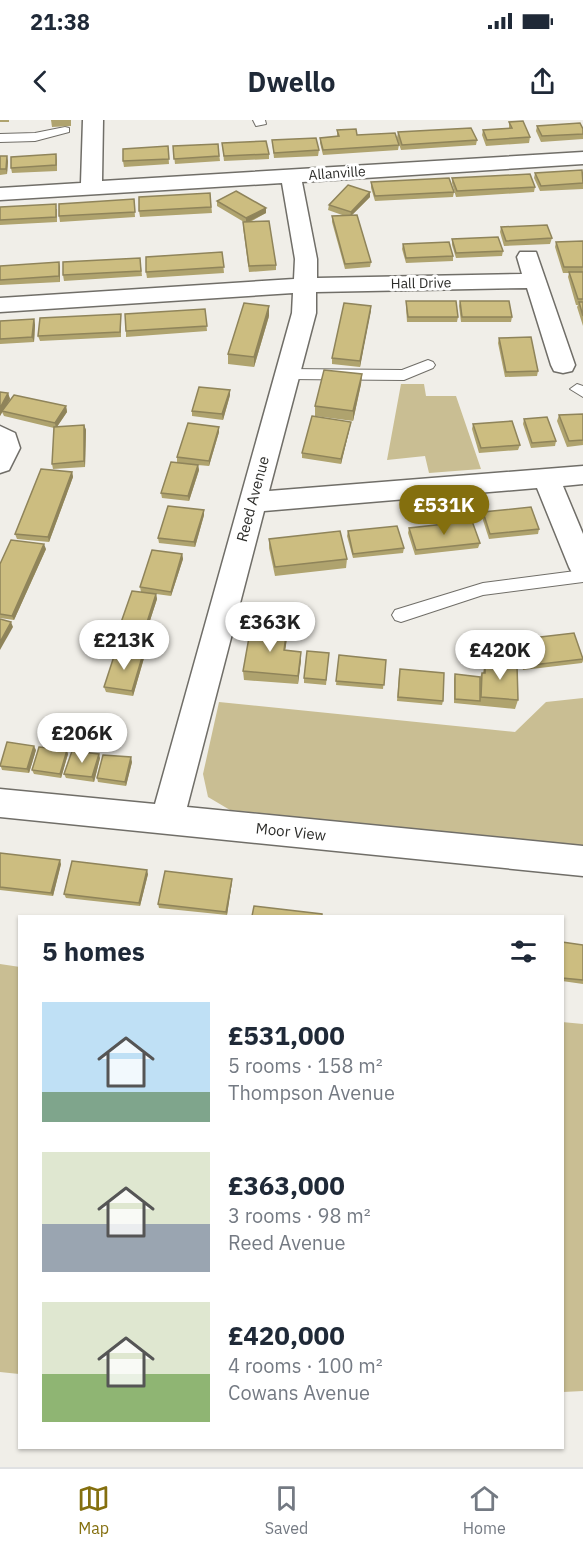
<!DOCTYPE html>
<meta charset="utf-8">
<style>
:root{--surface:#fff;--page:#f2f2f3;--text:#1f2937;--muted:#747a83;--line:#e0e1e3;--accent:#846f0e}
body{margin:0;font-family:"IBM Plex Sans",sans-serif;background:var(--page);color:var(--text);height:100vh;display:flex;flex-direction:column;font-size:22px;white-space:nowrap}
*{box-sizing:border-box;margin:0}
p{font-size:20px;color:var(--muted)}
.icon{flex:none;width:33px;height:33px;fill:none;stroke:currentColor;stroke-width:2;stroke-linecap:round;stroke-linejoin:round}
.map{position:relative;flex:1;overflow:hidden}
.details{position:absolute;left:18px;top:795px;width:546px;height:534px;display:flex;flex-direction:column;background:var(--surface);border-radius:0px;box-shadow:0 2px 4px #0004}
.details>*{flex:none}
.price{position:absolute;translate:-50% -51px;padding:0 14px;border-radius:21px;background:#fff;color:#222;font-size:20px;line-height:39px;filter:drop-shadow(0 2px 3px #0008)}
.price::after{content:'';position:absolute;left:50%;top:36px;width:18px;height:14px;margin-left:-9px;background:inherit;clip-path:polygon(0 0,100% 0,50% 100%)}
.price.selected{background:var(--accent);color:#fff}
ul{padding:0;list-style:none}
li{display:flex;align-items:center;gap:18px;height:150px;padding:0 24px}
li span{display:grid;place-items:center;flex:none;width:168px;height:120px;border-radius:0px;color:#555}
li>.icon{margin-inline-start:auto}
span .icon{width:72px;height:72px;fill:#fffc;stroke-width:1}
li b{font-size:26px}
h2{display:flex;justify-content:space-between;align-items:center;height:72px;padding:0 24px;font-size:26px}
.status{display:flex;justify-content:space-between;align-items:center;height:42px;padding:0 30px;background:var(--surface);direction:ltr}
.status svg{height:16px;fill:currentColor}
header{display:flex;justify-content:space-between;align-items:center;height:78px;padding:0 24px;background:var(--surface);font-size:27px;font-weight:800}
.menu{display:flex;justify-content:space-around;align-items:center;height:84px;border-top:2px solid var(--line);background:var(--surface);font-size:16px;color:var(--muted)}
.menu a{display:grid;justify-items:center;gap:3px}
.menu .selected{color:var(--accent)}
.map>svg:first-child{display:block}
</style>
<div class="status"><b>21:38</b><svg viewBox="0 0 49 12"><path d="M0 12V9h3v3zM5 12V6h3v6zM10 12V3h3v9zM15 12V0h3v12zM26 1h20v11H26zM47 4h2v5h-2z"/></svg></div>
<header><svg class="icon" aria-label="back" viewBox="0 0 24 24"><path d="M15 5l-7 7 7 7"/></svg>Dwello<svg class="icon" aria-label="share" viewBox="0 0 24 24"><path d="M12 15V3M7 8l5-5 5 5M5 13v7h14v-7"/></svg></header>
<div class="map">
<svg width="583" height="1347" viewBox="0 0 583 1347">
<rect width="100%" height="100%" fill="#f0eee8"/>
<!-- green -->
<g fill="#c9be93">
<polygon points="401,264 424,264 426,276 456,276 481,349 429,353 425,336 387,340"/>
<polygon points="583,578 583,728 230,690 208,677 203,654 219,582 515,612 546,582"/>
<polygon points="0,844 20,847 19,1254 0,1252"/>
<polygon points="562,902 583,904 583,1271 563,1272"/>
</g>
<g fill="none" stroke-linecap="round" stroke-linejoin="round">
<defs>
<g id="service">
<polygon points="253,0 265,0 266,4 256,6"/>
<polygon points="65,7 69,8 69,12 35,21 0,22 0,14 35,13"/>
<polygon points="428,240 433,242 435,245 433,248 404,260 287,259 280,254 287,249 402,250"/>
<polygon points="577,264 583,266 583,277 570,269"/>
<polygon points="583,450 583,462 483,475 401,502 395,500 392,495 395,490 483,463"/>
</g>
<g id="minor">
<polygon points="83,0 103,0 102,61 583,32 583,44 302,62 317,139 317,158 522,154 517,137 520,132 536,132 575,245 572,251 563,253 554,251 551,245 527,168 316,172 316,193 269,371 583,346 583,364 563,366 583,414 583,458 573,455 569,447 537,368 264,391 187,687 583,726 583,756 0,697 0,669 155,684 292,193 293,173 0,192 0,178 294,159 295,139 282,63 0,80 0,68 81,63"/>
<polygon points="0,306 15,313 20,328 9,350 0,353"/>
</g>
</defs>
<!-- service casing -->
<use href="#service" stroke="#706e68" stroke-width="2"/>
<!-- minor casing -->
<use href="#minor" stroke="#706e68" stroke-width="3"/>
<!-- service -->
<use href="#service" fill="#fff" fill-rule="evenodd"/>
<!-- minor -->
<use href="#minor" fill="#fff" fill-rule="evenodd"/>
</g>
<!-- wall -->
<g fill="#afa36e">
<rect x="0" y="0" width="9" height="2"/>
<polygon points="51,0 71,0 71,6 52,7"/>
<polygon points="509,2 530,17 529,23 486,26 482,15 483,10 509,8"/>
<polygon points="537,6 583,9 583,19 541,22 536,11"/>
<polygon points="337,10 399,25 398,30 323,35 320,23 320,18 337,17"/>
<polygon points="398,12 477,20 476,25 401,30 397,18"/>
<polygon points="272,20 319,30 318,36 274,38"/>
<polygon points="222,23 269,34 269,39 224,41"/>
<polygon points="218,24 220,41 175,44 173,26"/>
<polygon points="168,26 169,44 124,47 123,41"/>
<polygon points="56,34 57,40 57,51 12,53 11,48"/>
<polygon points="0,36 8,41 7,54 0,55"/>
<polygon points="583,52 583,69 540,71 534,58 535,53"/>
<polygon points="452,58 535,67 534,72 456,77 452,63"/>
<polygon points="371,62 454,72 453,77 375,81 371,68"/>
<polygon points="210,73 212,93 140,97 139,91"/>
<polygon points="370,77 352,95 371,142 370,147 345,149 332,102 332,96 345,96 328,90 329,85"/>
<polygon points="134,79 135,97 60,102 59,96"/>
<polygon points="217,81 266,88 266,93 250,102 276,145 276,150 249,152 243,107 243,102 244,102 217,86"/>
<polygon points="0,87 57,89 57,102 0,105"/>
<polygon points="501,107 552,118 550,124 504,126 500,112"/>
<polygon points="452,119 503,131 502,136 456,138 452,125"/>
<polygon points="583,121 583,206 577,187 578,185 576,185 568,157 569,153 563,153 555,127 556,122"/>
<polygon points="403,124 453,136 453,141 406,143 402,129"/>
<polygon points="222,132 224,153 147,158 146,152"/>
<polygon points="140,138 142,156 64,161 63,155"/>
<polygon points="0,146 60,147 60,162 0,165"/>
<polygon points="406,181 458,197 457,202 407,202 406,187"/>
<polygon points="460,181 512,197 511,202 461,202 459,186"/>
<polygon points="371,186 360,247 332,244 332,238"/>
<polygon points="205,189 207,211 126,217 126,211"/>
<polygon points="121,194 121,217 40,221 38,216"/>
<polygon points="269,196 254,247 228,244 228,234"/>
<polygon points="34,199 35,205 34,222 0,224 0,201"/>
<polygon points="499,218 538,251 537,256 505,257 498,223"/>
<polygon points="362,254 361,264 353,301 315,296 315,286"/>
<polygon points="0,272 8,273 10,279 6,285 66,286 67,292 57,307 84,305 86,310 85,347 53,349 52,344 54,308 4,296 2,292 0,296"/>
<polygon points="230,275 223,300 192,296 192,291"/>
<polygon points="583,294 583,325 567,327 557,301 559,295"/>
<polygon points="524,299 556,321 555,326 531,328 523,304"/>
<polygon points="351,302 350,307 341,344 302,338 302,333"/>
<polygon points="473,304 520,325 518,330 479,333 472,309"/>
<polygon points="219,307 219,312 209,346 187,344 198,345 199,350 189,381 162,378 161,373 177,342 177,337"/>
<polygon points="72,352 73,357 49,422 17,419 15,414"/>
<polygon points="483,392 539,409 538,414 489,419 482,397"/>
<polygon points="204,395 195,427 159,423 158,418"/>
<polygon points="409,408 480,423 478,428 415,435 408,413"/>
<polygon points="348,411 404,428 403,433 353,438 347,416"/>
<polygon points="269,419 347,439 346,448 275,456 269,428"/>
<polygon points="46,429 14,500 0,498 0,444"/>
<polygon points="182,434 183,439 171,476 156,474 157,479 143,522 118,519 117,514 141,472 140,467"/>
<polygon points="287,518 285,530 301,540 298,564 244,560 243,551"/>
<polygon points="515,520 583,537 583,541 582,543 523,550 514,525"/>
<polygon points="329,533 326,565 304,563 304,558"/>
<polygon points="143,534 144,538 133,576 106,572 104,567"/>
<polygon points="339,535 386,540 383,569 336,565"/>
<polygon points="485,542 518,580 515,589 454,583 454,559 455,554 480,557 482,553 483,553"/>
<polygon points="399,554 443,581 442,585 397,581"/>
<polygon points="36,630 29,653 2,650 0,644"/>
<polygon points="68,634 61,658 34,654 32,650"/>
<polygon points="100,638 94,662 66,658 64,654"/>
<polygon points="132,642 126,666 98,662 97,658"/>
<polygon points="0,733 61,744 53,776 0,770"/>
<polygon points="148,754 140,786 66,778 64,774"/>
<polygon points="232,762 227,795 159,788 158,784"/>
<polygon points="562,822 583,825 583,864 562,861"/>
</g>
<!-- shaded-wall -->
<g fill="#8f845a">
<polygon points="7,36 8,41 7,54 6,49"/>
<polygon points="370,72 370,77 350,97 351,92"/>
<polygon points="266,88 266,93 246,103 246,98"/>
<polygon points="59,142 60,147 60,162 59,156"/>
<polygon points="269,186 269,196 254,247 254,237"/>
<polygon points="371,186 371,191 360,247 360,241"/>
<polygon points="34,199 35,205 34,222 32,217"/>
<polygon points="362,254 361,264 353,301 353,291"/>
<polygon points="230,270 230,275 223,300 222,294"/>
<polygon points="8,273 10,279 0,296 0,288"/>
<polygon points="66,286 67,292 56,308 55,303"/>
<polygon points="351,302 350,307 341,344 341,339"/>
<polygon points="84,305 86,310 85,347 84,341"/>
<polygon points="219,307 219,312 209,346 209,341"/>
<polygon points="198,345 199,350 189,381 188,376"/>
<polygon points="72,352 73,357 49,422 48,417"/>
<polygon points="204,390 204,395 195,427 194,422"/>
<polygon points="44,424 46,429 14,500 12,496"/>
<polygon points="182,434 183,439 171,476 171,472"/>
<polygon points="156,474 157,479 143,522 142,518"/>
<polygon points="11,502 13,507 0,530 0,522"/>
<polygon points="287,509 287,518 284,539 284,530"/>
<polygon points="301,532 301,540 298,564 298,556"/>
<polygon points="143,534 144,538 133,576 132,571"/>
<polygon points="34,626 36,630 29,653 27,649"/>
<polygon points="67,630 68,634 61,658 60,654"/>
<polygon points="99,634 100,638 94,662 92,657"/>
<polygon points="131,637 132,642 126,666 125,662"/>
<polygon points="60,740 61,744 53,776 51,773"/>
<polygon points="147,750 148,754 140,786 139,783"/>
<polygon points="232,759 232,762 227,795 226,792"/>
</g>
<!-- building -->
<g fill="#ccbd80" stroke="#8f845a" stroke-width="1.5">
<polygon points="523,1 530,17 487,20 483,10 512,8 509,2"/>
<polygon points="580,3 583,9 583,14 542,16 537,6"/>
<polygon points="471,8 477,20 402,25 398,12"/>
<polygon points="356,9 357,15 395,13 399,25 323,30 320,18 339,16 337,10"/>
<polygon points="316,18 319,30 274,33 272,20"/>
<polygon points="266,21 269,34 224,36 222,23"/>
<polygon points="218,24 219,36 174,39 173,26"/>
<polygon points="168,26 169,39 123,41 123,29"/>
<polygon points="56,34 56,45 11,48 11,37"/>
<polygon points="0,36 7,36 6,49 0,49"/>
<polygon points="582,50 583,63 541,66 535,53"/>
<polygon points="530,54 535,67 457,71 452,58"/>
<polygon points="449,58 454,72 375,76 371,62"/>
<polygon points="348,65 370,72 351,92 329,85"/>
<polygon points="236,71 266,88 246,98 217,81"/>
<polygon points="210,73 211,87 139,91 139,77"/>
<polygon points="134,79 135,92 59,96 59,84"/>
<polygon points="56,84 56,97 0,100 0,87"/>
<polygon points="357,95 371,142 345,144 332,96"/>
<polygon points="269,101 276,145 249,146 243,102"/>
<polygon points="547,105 552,118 506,121 501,107"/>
<polygon points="498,117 503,131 456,133 452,119"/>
<polygon points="583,121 583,147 564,147 556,122"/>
<polygon points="449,122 453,136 406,138 403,124"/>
<polygon points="222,132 224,147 146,152 146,137"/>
<polygon points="140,138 141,151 63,155 63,142"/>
<polygon points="59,142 59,156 0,160 0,146"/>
<polygon points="569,152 583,152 583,179 578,179"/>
<polygon points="406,181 456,181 458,197 408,197"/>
<polygon points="460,181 509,181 512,197 462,197"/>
<polygon points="579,182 583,182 583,196"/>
<polygon points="244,183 269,186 254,237 228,234"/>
<polygon points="344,183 371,186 360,241 332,238"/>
<polygon points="205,189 207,206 126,211 125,194"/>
<polygon points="121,194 120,212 38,216 40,198"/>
<polygon points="34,199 32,217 0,219 0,201"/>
<polygon points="531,217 538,251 506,252 499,218"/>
<polygon points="324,250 362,254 353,291 315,286"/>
<polygon points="199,267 230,270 222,294 192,291"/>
<polygon points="0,272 8,273 0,288"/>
<polygon points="14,275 66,286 55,303 2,291"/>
<polygon points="583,294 583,320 569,321 559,295"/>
<polygon points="312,296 351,302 341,339 302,333"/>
<polygon points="547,297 556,321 532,323 524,299"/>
<polygon points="512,301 520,325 481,328 473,304"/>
<polygon points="188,303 219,307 209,341 177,337"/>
<polygon points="84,305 84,341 52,344 54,307"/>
<polygon points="171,342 198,345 188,376 161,373"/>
<polygon points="41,349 72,352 48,417 15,414"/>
<polygon points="168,386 204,390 194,422 158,418"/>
<polygon points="531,387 539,409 490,414 483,392"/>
<polygon points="472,401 480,423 416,430 409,408"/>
<polygon points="397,406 404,428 353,434 348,411"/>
<polygon points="340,411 347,439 275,447 269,419"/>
<polygon points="11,420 44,424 12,496 0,494 0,444"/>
<polygon points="152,430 182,434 171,472 140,467"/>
<polygon points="132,471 156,474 142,518 117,514"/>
<polygon points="0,499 11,502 0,522"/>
<polygon points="251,506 287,509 284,530 301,532 298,556 243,551"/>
<polygon points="574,513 583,539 524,546 515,520"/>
<polygon points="116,530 143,534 132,571 104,567"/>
<polygon points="307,531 329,533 326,560 304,558"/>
<polygon points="339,535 386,540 384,565 336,561"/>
<polygon points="485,542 517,545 518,580 481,577 482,553 485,553"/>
<polygon points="400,549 444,553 443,581 398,577"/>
<polygon points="455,554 480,557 480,581 455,579"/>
<polygon points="7,622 34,626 27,649 0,646"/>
<polygon points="39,627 67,630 60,654 32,650"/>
<polygon points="72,631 99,634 92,657 64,654"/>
<polygon points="103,635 131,637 125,662 97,658"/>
<polygon points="0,733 60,740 51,773 0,767"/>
<polygon points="72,741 147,750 139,783 64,774"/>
<polygon points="165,751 232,759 226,792 158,784"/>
<polygon points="254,786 322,794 322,796 252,796"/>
<polygon points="562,822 583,825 583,860 562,858"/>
</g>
<g text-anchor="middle" stroke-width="6" stroke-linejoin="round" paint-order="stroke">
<!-- far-street labels -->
<g font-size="14" fill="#2d2d2a" stroke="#fff">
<text transform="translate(337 53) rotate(-4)" y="5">Allanville</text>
<text transform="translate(421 163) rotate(-1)" y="5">Hall Drive</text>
</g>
<!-- street labels -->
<g font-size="15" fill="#2d2d2a" stroke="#fff">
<text transform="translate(253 379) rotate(-75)" y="5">Reed Avenue</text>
<text transform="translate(291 712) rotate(6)" y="5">Moor View</text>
</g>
</g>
</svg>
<b class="price selected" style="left:444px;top:416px">£531K</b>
<b class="price" style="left:270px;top:533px">£363K</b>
<b class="price" style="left:124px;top:551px">£213K</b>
<b class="price" style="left:500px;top:561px">£420K</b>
<b class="price" style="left:82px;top:644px">£206K</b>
<section class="details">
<h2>5 homes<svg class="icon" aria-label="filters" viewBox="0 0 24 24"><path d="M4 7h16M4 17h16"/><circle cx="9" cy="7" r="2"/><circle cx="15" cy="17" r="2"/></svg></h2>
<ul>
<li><span style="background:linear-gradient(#bfe0f5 75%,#7fa58c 0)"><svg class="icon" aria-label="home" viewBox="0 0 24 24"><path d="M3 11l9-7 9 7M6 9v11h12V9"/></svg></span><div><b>£531,000</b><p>5 rooms · 158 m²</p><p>Thompson Avenue</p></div></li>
<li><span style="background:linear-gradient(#dfe7d0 60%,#9aa5b1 0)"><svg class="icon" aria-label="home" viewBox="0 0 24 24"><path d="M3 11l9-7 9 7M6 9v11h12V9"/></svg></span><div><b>£363,000</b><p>3 rooms · 98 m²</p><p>Reed Avenue</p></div></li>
<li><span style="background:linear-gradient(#dfe7d0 60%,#8fb573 0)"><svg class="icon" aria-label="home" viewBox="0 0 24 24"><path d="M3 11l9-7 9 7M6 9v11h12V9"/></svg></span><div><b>£420,000</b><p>4 rooms · 100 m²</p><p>Cowans Avenue</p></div></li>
</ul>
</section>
</div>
<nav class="menu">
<a class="selected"><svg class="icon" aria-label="map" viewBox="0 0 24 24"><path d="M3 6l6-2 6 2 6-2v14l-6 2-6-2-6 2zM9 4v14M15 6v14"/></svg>Map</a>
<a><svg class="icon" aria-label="saved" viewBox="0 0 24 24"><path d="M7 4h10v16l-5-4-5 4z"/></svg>Saved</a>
<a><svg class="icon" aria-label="home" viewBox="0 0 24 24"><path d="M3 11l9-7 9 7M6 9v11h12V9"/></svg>Home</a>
</nav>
